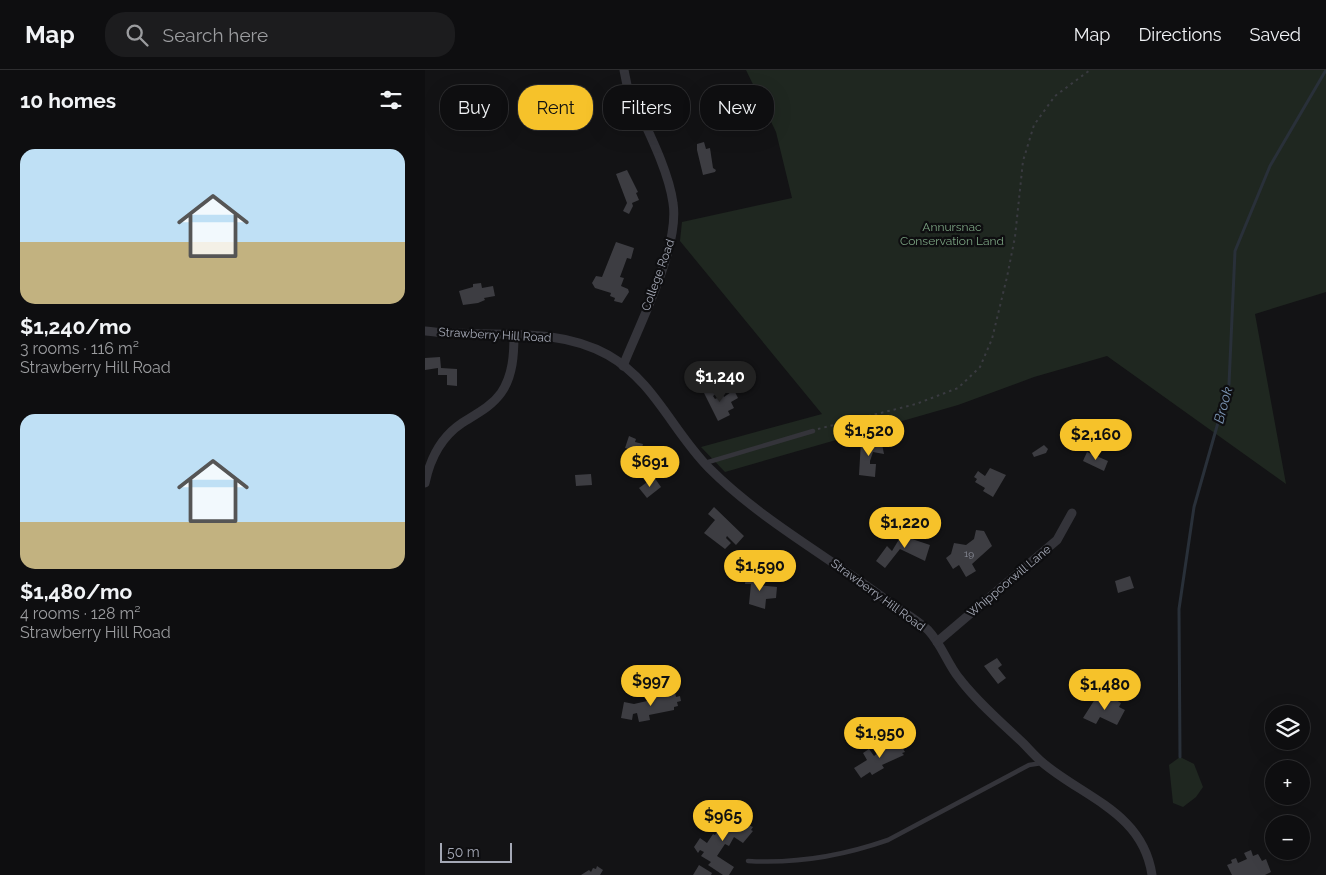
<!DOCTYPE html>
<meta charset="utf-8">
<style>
:root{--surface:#0e0e10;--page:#1c1c1e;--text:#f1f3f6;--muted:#9b9c9f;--line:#2e2e30;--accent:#f6c22a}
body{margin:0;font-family:Raleway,sans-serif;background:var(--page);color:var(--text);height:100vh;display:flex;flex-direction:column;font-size:19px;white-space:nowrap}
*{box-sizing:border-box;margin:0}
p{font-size:16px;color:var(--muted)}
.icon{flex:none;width:28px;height:28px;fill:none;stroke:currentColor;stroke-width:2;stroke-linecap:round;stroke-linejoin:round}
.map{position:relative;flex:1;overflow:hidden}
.drawer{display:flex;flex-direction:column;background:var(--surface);width:425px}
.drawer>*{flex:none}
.banner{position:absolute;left:15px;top:15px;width:475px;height:45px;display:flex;gap:10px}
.buttons{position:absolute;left:840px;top:635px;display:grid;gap:10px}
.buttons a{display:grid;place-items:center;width:45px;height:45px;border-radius:50%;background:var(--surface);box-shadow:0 5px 20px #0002,0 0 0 1px var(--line);font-size:25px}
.scale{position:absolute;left:15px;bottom:12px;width:72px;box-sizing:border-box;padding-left:5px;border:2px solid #a4a8b5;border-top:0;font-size:14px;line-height:18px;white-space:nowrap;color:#a4a8b5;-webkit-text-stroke:4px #0e0e10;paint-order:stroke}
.price{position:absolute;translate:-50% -42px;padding:0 11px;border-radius:18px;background:var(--accent);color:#111;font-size:16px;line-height:32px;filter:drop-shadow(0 1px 2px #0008)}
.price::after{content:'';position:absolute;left:50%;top:30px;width:15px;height:11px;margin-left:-8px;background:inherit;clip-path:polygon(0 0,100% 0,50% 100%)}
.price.selected{background:#222;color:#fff}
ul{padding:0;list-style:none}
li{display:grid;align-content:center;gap:10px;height:265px;padding:0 20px}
li span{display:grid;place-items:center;height:155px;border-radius:15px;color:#555}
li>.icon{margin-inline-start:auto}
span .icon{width:90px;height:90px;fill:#fffc;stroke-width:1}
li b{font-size:21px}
h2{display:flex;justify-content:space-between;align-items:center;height:60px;padding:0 20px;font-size:21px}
.chip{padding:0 18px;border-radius:20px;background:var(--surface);box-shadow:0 5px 20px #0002,0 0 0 1px var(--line);font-size:18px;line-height:45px}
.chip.selected{background:var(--accent);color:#111}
header{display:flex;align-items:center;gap:30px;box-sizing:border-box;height:70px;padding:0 25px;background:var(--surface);border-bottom:1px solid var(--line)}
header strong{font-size:24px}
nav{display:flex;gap:28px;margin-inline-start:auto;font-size:18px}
.search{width:350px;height:45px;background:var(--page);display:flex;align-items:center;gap:12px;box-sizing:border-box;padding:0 18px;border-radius:20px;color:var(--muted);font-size:19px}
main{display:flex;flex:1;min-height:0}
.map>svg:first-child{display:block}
</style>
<header>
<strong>Map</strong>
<div class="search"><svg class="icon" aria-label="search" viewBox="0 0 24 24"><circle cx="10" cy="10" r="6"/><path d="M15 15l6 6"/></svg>Search here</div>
<nav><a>Map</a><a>Directions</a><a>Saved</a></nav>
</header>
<main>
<section class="drawer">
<h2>10 homes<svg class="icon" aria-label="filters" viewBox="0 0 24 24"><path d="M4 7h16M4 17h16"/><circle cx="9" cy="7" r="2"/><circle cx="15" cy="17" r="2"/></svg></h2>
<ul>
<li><span style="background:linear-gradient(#bfe0f5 60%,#c2b280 0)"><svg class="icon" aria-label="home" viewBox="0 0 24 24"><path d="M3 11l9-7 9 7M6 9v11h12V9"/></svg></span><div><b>$1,240/mo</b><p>3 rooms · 116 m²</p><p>Strawberry Hill Road</p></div></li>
<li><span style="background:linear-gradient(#bfe0f5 70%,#c2b280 0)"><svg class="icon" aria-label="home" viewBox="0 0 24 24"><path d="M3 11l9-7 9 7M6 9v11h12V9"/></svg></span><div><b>$1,480/mo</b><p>4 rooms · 128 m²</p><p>Strawberry Hill Road</p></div></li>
</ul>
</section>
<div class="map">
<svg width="901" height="805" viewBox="0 0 901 805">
<rect width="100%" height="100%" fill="#131315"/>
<!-- green -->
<g fill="#1f2720">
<polygon points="321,0 901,0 901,222 830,244 861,414 682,286 609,307 533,335 300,402 276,377 397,344 255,171 257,152 367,128 351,62"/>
<polygon points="755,687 769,694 778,717 771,727 758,737 748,733 744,695"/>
</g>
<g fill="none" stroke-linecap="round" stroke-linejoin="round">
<!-- stream -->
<polyline stroke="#293039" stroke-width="3" points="755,687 754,539 769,437 804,314 810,181 845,96 901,0"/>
</g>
<!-- building -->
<g fill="#3d3d42">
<polygon points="279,72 281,79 285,78 288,98 291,100 290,102 278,105 272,80 272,74"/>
<polygon points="202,100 213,122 211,123 214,130 207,133 208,136 204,144 198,141 202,133 191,104"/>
<polygon points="191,172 209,178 206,189 202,188 195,207 199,208 196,216 203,219 204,222 197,233 189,231 190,228 185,226 186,223 170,218 167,213 171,206 177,207"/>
<polygon points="56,213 57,218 68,216 70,226 59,228 60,230 53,233 38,235 34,221 48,217 48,214"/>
<polygon points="15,287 16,298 32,299 32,316 22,315 22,305 13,305 13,298 0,300 0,288"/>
<polygon points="286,315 291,324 288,326 290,329 298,325 299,327 309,320 313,328 306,332 309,338 303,341 305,345 293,351 277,319"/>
<polygon points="204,366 211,369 210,372 218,374 216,381 218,384 227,386 223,398 214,399 213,394 200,390 204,379 200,378"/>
<polygon points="436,371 456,371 457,374 459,384 448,382 445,391 445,394 451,394 450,407 434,405"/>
<polygon points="619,375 623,379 621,383 609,387 607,383"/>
<polygon points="662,382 683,391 679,401 658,391"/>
<polygon points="565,398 581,405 568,427 558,421 560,418 550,412 552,409 549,407 553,401 560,406"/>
<polygon points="166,404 167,415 151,416 150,405"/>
<polygon points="229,407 236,417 222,428 214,418"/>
<polygon points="289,437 319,466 311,475 302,466 301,468 306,473 300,479 279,463 290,450 283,444"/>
<polygon points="482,459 490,462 487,469 505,475 500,491 475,479 460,498 451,491 462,476 467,481 476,466 480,467"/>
<polygon points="551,460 559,461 567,476 547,494 551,501 541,507 534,495 528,499 521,488 526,484 529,473 541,475 549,469"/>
<polygon points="325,505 334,506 333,515 352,517 351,528 341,529 340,539 324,534 326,514 320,514 321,506"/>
<polygon points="705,506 709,518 693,523 690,511"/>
<polygon points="572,588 577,595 573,598 581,608 573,614 559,596"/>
<polygon points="250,622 251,627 255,626 256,631 252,632 253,636 249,637 249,640 224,645 225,650 214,652 212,643 208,644 207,650 196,648 199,632 209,634 222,631 221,627"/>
<polygon points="672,626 684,632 686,627 696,633 694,637 700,640 692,655 675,647 671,654 658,648"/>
<polygon points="469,670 471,672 473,670 480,682 477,683 479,685 457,695 459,698 447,705 445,702 436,708 429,698 442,690 438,683 444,679 449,686"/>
<polygon points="304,741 311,746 309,749 328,757 326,760 328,761 318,773 309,767 304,776 300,774 292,786 309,797 304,805 298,805 283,795 286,792 276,786 279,782 275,780 273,783 269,777 275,768 282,773 288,764 290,765 298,753 296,751"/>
<polygon points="826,780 828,786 833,784 837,791 841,789 846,802 840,805 807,805 802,795 807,793 806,790 811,788 813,793 822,789 819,783"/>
<polygon points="274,795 287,803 286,805 268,805"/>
<polygon points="172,796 178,800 175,805 156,805 164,800 166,802 168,798 171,799"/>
</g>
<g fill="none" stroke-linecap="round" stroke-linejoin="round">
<!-- path -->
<polyline stroke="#3a3b41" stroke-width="2" stroke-dasharray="2.5 4" stroke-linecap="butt" points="393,359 491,334 533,318 555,297 567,269 582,207 590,167 598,91 609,55 630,26 665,0"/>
<!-- service -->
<g stroke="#34343a" stroke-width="4.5">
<polyline points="280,393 388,361"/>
<path d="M 323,791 C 372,794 417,786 463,770 L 604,695 L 617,693"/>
</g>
<!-- minor -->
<g stroke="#34343a" stroke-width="9">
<path d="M 0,261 C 61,269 127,254 183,285 C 229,311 248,362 284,398 C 336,450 402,486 460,529 C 474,540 490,548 503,560 C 517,575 522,593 534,608 C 552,632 576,652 598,673 C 604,679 611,687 618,693 C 660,728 718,743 727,805"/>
<path d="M 198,296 C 215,253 255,177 248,133 C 243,96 217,50 202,15 L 199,0"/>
<path d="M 0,413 C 5,389 16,367 37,353 C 51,344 66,337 76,323 C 88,306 89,284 89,264"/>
<polyline points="512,572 632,470 647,443"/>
</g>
</g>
<g text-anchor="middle" stroke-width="4.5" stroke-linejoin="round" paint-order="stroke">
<!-- number labels -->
<g font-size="10" fill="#8a8d98">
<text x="544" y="487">19</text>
</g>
<!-- park labels -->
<g font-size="12" fill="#7aa180" stroke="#0e0e10">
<text x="527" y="161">Annursnac<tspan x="527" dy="14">Conservation Land</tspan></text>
</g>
<!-- street labels -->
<g font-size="12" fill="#a4a8b5" stroke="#0e0e10">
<text transform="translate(233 205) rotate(-70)" y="4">College Road</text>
<text transform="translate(70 265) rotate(3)" y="4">Strawberry Hill Road</text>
<text transform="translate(584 511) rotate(-40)" y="4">Whippoorwill Lane</text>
<text transform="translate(453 525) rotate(36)" y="4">Strawberry Hill Road</text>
</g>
<!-- water labels -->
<g font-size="14" font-style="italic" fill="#7a93b2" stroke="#0e0e10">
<text transform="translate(798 335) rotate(-75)" y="5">Brook</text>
</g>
</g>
</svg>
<div class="buttons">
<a><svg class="icon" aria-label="layers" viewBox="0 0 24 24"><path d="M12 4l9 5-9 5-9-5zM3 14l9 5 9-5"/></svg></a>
<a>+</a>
<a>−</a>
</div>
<div class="scale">50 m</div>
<b class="price selected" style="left:295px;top:333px">$1,240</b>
<b class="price" style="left:444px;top:387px">$1,520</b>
<b class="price" style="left:671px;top:391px">$2,160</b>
<b class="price" style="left:225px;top:418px">$691</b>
<b class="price" style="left:480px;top:479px">$1,220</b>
<b class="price" style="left:335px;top:522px">$1,590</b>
<b class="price" style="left:226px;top:637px">$997</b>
<b class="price" style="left:680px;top:641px">$1,480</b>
<b class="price" style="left:455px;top:689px">$1,950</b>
<b class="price" style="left:298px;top:772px">$965</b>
<div class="banner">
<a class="chip">Buy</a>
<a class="chip selected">Rent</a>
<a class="chip">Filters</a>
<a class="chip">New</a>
</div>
</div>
</main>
